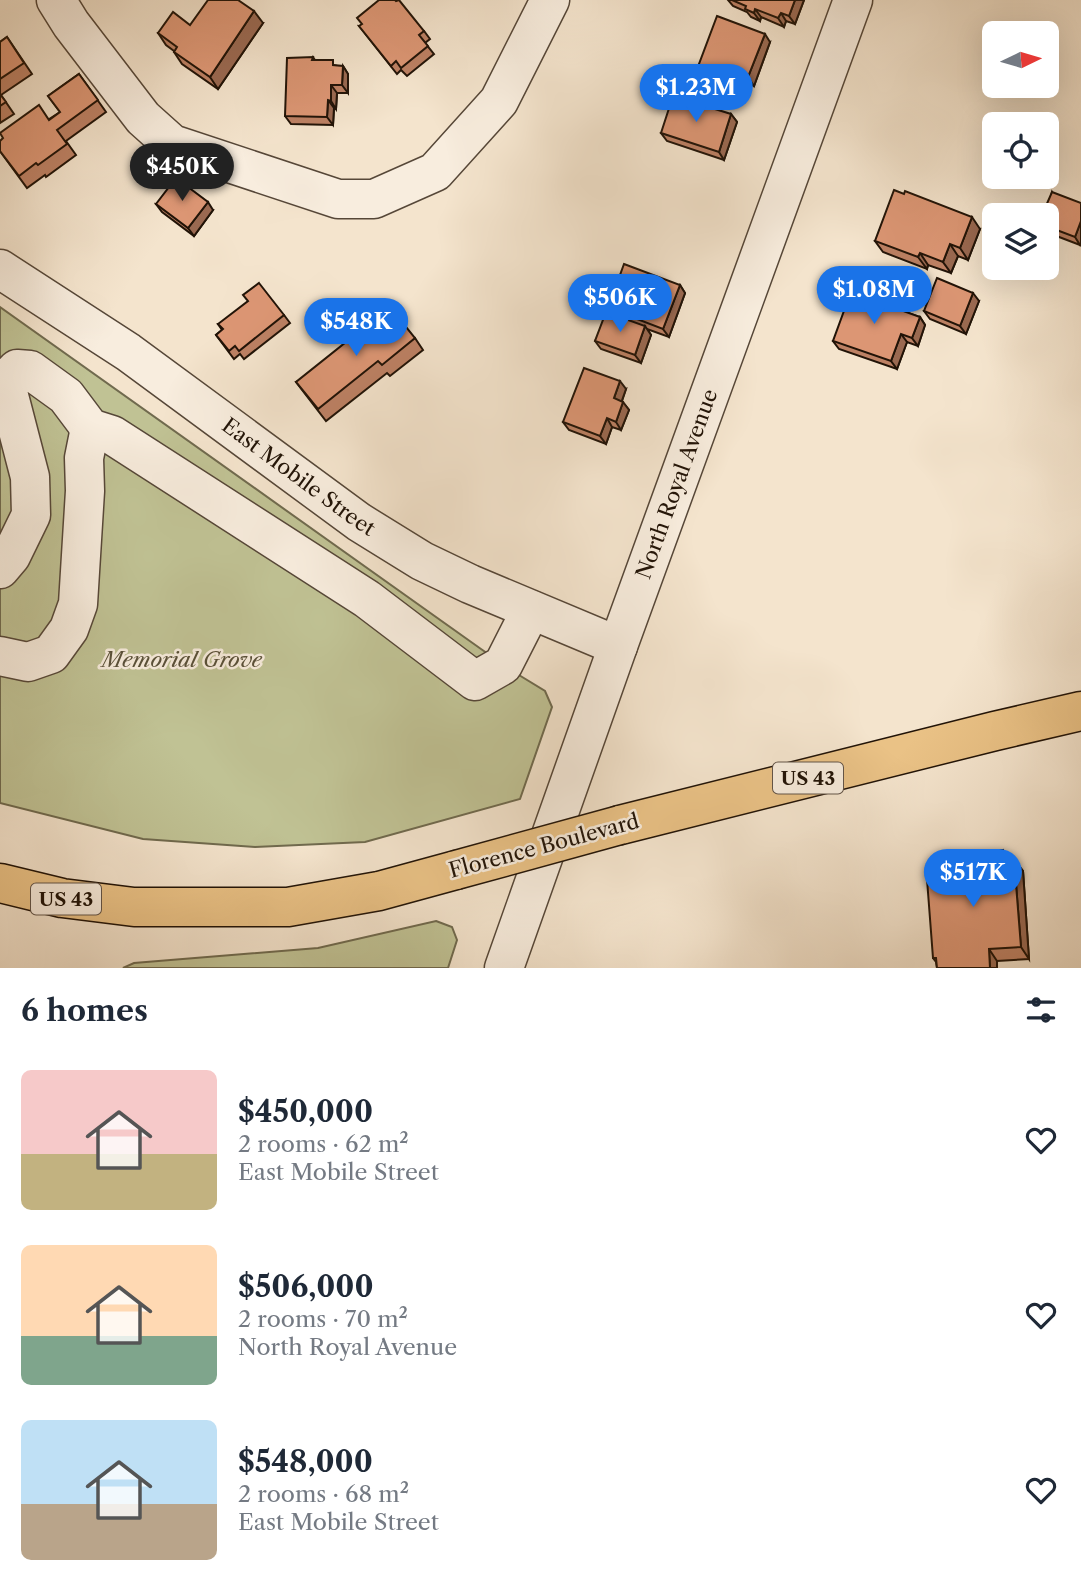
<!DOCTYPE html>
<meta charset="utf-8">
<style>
:root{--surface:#fff;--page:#f6f6f7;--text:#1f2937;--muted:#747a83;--accent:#1a73e8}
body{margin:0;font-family:"Libre Caslon Text",serif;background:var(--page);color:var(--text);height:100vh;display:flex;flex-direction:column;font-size:26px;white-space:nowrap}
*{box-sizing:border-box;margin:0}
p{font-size:23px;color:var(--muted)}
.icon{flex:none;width:38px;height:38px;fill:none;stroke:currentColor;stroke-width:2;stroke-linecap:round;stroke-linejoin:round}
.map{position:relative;height:968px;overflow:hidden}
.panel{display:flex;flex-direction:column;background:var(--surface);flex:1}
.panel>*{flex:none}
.needle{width:46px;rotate:85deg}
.fabs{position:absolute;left:982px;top:21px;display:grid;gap:14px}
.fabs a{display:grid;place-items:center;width:77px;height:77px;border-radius:10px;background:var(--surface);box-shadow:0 7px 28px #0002;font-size:35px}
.price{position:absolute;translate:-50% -60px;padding:0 16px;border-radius:24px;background:var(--accent);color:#fff;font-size:23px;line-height:46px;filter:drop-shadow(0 2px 4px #0008)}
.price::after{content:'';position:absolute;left:50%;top:42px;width:21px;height:16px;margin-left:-10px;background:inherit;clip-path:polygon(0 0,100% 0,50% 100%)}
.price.current{background:#222;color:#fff}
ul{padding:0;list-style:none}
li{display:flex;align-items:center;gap:21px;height:175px;padding:0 21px}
li span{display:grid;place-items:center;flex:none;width:196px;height:140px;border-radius:10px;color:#555}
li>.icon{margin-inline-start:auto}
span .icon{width:84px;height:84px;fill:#fffc;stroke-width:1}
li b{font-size:30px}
h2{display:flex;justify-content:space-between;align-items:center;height:84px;padding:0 21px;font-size:30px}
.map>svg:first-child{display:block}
</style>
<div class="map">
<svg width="1081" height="968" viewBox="0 0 1081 968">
<rect width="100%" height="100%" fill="#f4e4cd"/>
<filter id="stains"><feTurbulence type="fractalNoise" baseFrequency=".00286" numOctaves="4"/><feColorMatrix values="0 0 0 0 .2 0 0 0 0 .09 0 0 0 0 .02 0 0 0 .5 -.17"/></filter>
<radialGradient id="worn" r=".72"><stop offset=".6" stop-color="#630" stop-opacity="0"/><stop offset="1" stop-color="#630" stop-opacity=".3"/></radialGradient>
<!-- green -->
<g fill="#c0c294" stroke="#706a4e" stroke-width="2">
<polygon points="0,307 481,649 514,672 545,691 552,707 520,799 365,842 255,847 143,839 0,803"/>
<polygon points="436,921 452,927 457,940 448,968 123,968 134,963 318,948"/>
</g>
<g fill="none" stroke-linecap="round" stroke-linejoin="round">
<defs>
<g id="minor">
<polyline points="56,0 71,24 143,118 172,144 338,199 374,199 435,172 499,101 550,0"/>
<path id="s1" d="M 0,269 L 128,352 L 359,522 L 422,561 L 470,584 L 618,646"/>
<polyline points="0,569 11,556 31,515 30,477 8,392 8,378 17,369 30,370 66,396 90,428 112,435 367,599 475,681 503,665 531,610"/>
<polyline points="0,656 28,662 51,654 69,629 78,604 85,491 84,458 90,428"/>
<path id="s2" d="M 504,968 L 618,646 L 853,0"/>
</g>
<g id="highway">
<polyline points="620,825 995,731 1081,711"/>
<polyline points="0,883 62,898 134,907 288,907 379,891 456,870"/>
</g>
</defs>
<!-- minor casing -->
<use href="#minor" stroke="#564738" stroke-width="41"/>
<!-- highway casing -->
<use href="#highway" stroke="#211307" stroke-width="41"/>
<!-- minor -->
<use href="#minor" stroke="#f8edde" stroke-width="38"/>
<!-- highway -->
<use href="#highway" stroke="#eac286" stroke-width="38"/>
<defs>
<polyline id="highway-bridge" points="456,870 620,825"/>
</defs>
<!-- highway-bridge casing -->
<use href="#highway-bridge" stroke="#211307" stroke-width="41" stroke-linecap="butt"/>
<!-- highway-bridge -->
<use href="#highway-bridge" stroke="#eac286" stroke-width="38"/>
</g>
<!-- wall -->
<g fill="#bd8164" stroke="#211307" stroke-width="2">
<polygon points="728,0 804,0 795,24 786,21 784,27 761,17 760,21 751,17 747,12 733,6"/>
<polygon points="263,23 218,89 182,64 174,52 174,51 166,45 158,33 190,25"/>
<polygon points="359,26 424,31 430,39 425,43 434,54 407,76 401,70 397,74"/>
<polygon points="7,37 32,74 1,95 14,114 0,123 0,42"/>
<polygon points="770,42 754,86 744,82 739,94 702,80 696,72"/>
<polygon points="313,57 315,60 337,66 343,66 348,74 348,93 337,93 336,109 334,108 333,125 291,124 285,116"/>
<polygon points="79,74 106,112 66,141 76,155 46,177 45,175 27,188 0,151 60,112 48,96"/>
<polygon points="731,114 737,122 724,160 667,141 661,133"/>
<polygon points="1052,192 1080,245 1046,232 1046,215"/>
<polygon points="156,204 213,210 194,236 162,212"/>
<polygon points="980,229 968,260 958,256 951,273 928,265 927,269 883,252 875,241"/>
<polygon points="680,285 685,293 669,337 647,329 651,335 641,363 601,349 595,341 612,314 608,308"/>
<polygon points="979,301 966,334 930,319 924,311"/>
<polygon points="897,309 920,317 925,325 918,346 907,342 897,369 839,349 833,341"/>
<polygon points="284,315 290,323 244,359 240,354 234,359 216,335 222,330 218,324"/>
<polygon points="415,338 423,350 390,376 387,373 326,421 296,382"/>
<polygon points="626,389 622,401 629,410 621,430 612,427 606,444 569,430 563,422"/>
<polygon points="1003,850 1009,859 1014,859 1023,871 1029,959 997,961 997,968 937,968 936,962 933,958 957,864"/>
</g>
<!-- shaded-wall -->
<g fill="#9a6951" stroke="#211307" stroke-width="2">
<polygon points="795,0 804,0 795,24 789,16"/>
<polygon points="755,9 761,17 760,21 754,13"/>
<polygon points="254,11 263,23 218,89 210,77"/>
<polygon points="781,13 786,21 784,27 778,18"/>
<polygon points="765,34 770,42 754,86 748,77"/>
<polygon points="343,66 348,74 348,93 342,85"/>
<polygon points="738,74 744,82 739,94 733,86"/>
<polygon points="331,85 337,93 336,109 331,101"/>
<polygon points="328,100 334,108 333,125 327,117"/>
<polygon points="731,114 737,122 724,160 719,152"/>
<polygon points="208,202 213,210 194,236 188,228"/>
<polygon points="972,217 980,229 968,260 960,248"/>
<polygon points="1081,221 1081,243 1080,245 1075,237"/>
<polygon points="950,244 958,256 951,273 943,262"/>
<polygon points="920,253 928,265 927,269 918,257"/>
<polygon points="680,285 685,293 669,337 663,329"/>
<polygon points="973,293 979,301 966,334 960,326"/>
<polygon points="920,317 925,325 918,346 912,338"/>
<polygon points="645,326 651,335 641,363 635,355"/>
<polygon points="901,334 907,342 897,369 891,361"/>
<polygon points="620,381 626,389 620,406 614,398"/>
<polygon points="623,402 629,410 621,430 616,422"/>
<polygon points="607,418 612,427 606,444 600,436"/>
<polygon points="1003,850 1011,862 1004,860"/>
<polygon points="1014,859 1023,871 1029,959 1021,947"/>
<polygon points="989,949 997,961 997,968 990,968"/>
</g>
<!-- building -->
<g fill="#dc9674" stroke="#211307" stroke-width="2">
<polygon points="208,0 238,0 254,11 210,77 174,52 177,47 158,33 173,12 190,25"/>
<polygon points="379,0 395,0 396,1 399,0 424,31 419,35 428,46 401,68 396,61 391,66 359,26 362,24 357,18"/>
<polygon points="732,0 795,0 789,16 781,13 778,18 755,9 754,13 745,9 746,6"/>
<polygon points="717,16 765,34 748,77 738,74 733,86 696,72"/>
<polygon points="7,37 24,63 0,79 0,42"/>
<polygon points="313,57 312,60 333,60 333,65 343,66 342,85 331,85 331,101 328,100 327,117 285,116 287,58"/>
<polygon points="79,74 98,100 57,130 67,144 38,165 36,163 19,176 0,151 0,141 3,138 0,133 39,105 49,120 60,112 48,96"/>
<polygon points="0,94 6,102 0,106"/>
<polygon points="673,96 731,114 719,152 661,133"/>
<polygon points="176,178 208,202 188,228 156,204"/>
<polygon points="894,190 904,194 905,191 972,217 960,248 950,244 943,262 920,253 918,257 875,241"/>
<polygon points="1052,192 1081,203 1081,221 1075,237 1046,226 1046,215 1042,215"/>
<polygon points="624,264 680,285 663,329 608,308"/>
<polygon points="937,278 973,293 960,326 924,311"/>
<polygon points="259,283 284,315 239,351 235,346 229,351 216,335 223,329 218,324 248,301 243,295"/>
<polygon points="852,289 893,304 892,307 920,317 912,338 901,334 891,361 833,341"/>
<polygon points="390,307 415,338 382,365 378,361 318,409 296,382"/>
<polygon points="606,312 645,326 635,355 595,341"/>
<polygon points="584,368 620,381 614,398 623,402 616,422 607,418 600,436 563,422"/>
<polygon points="1003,850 1004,860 1014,859 1021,947 989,949 990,968 937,968 936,958 933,958 926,866 957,864 956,854"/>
</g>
<g text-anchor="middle" stroke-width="5" stroke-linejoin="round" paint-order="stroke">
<!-- shield labels -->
<g fill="#f8edde" stroke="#625448" stroke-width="2">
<rect x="773" y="762.5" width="70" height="31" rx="5"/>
<rect x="31" y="883.5" width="70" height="31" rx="5"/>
</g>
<g font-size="19" font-weight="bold" fill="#211307">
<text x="808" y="785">US 43</text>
<text x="66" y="906">US 43</text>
</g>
<!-- street labels -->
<g font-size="21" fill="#211307" stroke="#f8edde">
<text dy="7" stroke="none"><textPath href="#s1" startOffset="364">East Mobile Street</textPath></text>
<text dy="7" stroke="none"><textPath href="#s2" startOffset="514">North Royal Avenue</textPath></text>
<text transform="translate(544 846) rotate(-15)" y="7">Florence Boulevard</text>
</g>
<!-- park labels -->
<g font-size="21" font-style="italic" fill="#595038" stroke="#f8edde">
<text x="182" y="667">Memorial Grove</text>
</g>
</g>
<rect width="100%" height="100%" filter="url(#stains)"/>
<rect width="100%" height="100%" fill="url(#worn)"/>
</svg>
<div class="fabs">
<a><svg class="needle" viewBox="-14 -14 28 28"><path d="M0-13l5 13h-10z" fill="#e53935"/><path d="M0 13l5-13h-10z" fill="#747a83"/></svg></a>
<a><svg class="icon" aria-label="locate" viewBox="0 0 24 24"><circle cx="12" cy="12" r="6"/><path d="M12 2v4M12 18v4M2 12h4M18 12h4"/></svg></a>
<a><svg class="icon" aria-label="layers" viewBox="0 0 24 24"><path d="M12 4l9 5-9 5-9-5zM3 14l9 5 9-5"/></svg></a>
</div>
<b class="price" style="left:696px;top:124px">$1.23M</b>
<b class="price current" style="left:182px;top:203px">$450K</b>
<b class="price" style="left:874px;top:326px">$1.08M</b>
<b class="price" style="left:620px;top:334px">$506K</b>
<b class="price" style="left:356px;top:358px">$548K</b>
<b class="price" style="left:973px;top:909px">$517K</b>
</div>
<section class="panel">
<h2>6 homes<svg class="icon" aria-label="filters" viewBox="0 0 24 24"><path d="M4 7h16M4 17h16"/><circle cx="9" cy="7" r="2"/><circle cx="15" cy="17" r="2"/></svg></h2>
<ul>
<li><span style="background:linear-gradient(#f6c9c9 60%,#c2b280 0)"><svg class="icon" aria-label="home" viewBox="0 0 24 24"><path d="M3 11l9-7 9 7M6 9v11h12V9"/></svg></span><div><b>$450,000</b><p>2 rooms · 62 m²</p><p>East Mobile Street</p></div><svg class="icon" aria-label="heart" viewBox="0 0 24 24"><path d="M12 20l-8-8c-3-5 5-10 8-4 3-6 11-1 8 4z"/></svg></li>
<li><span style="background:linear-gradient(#ffd9b3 65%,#7fa58c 0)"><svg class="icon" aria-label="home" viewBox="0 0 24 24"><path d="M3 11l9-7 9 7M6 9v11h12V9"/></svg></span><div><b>$506,000</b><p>2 rooms · 70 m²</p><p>North Royal Avenue</p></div><svg class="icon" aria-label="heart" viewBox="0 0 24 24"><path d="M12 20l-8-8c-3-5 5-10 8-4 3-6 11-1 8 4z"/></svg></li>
<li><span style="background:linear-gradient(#bfe0f5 60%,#b9a48a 0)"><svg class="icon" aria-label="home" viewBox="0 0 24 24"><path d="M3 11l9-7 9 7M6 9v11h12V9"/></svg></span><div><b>$548,000</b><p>2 rooms · 68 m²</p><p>East Mobile Street</p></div><svg class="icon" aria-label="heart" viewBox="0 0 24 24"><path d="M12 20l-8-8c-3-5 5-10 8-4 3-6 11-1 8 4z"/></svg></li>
</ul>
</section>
